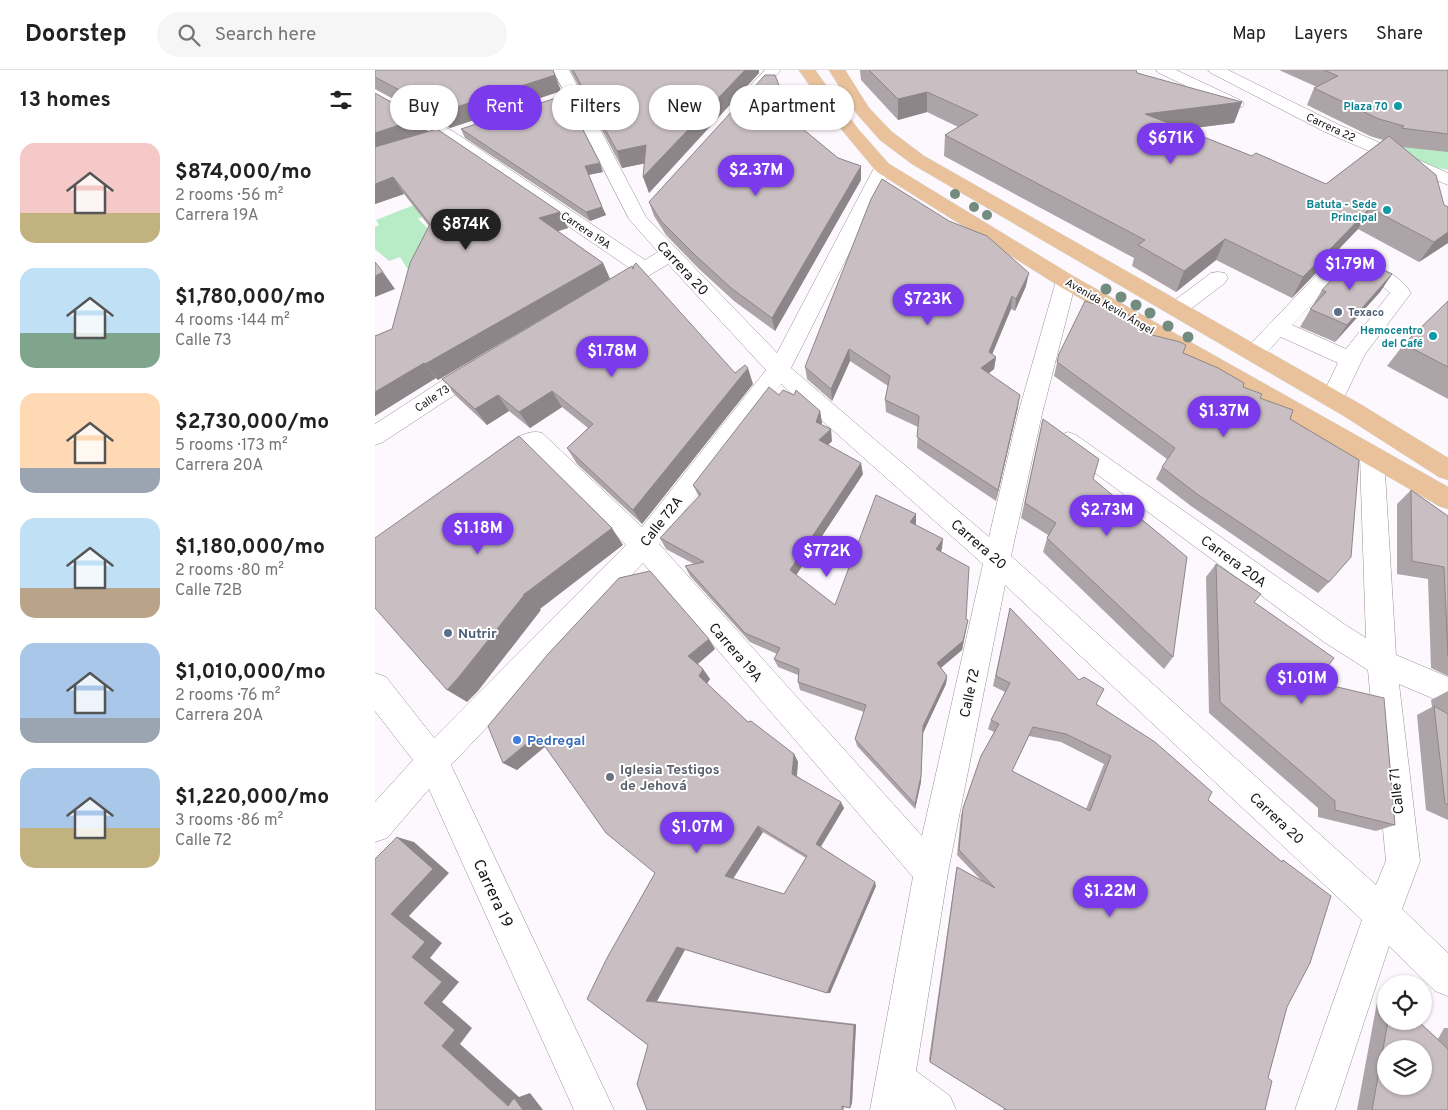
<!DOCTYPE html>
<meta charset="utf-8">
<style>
:root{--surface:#fff;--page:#f6f6f6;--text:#222;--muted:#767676;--line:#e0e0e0;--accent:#7c3aed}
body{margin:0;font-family:Overpass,sans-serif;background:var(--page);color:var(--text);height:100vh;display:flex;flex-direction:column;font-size:19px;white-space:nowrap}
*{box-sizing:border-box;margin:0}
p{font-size:16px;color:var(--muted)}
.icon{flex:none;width:28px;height:28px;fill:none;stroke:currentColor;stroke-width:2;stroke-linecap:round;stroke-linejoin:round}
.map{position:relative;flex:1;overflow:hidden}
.side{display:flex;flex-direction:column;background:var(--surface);width:375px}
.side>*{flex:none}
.banner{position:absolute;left:15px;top:15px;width:475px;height:45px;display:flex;gap:10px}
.tools{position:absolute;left:1002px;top:905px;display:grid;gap:10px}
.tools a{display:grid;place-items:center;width:55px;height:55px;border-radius:50%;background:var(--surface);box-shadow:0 1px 4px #0004;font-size:25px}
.price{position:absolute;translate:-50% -42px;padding:0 11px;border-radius:18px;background:var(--accent);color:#fff;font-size:16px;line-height:32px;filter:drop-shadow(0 1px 2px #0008)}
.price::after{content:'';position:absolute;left:50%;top:30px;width:15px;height:11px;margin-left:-8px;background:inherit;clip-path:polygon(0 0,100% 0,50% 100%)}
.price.current{background:#222;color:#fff}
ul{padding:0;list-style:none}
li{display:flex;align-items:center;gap:15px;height:125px;padding:0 20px}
li span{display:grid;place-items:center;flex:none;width:140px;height:100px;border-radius:15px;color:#555}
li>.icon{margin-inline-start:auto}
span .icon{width:60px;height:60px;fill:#fffc;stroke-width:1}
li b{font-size:21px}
h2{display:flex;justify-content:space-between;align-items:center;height:60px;padding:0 20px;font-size:21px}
.pill{padding:0 18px;border-radius:22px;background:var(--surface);box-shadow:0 1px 4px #0004;font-size:18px;line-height:45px}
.pill.current{background:var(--accent);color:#fff}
header{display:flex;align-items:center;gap:30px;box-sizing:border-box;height:70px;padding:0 25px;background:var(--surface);border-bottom:1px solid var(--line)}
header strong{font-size:24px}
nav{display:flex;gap:28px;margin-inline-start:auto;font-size:18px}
.search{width:350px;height:45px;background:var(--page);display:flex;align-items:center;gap:12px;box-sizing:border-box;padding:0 18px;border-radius:28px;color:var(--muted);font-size:19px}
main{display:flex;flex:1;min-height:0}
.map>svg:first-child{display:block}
</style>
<header>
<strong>Doorstep</strong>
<div class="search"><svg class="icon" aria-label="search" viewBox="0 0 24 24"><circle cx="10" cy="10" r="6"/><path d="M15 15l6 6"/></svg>Search here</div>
<nav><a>Map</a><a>Layers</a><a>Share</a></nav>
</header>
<main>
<section class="side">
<h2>13 homes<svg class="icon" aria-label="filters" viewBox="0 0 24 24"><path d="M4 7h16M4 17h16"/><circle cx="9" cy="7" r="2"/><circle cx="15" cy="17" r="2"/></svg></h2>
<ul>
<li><span style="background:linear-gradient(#f6c9c9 70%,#c2b280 0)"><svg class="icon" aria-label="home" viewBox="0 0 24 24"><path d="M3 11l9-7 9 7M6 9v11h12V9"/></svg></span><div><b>$874,000/mo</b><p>2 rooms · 56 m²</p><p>Carrera 19A</p></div></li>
<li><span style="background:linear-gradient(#bfe0f5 65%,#7fa58c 0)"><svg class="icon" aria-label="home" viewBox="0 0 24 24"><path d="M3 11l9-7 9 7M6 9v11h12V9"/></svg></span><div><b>$1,780,000/mo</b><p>4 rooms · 144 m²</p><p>Calle 73</p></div></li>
<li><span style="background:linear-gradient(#ffd9b3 75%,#9aa5b1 0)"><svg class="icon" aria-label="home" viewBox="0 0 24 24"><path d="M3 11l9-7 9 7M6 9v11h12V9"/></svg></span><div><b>$2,730,000/mo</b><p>5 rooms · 173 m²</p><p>Carrera 20A</p></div></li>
<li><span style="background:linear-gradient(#bfe0f5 70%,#b9a48a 0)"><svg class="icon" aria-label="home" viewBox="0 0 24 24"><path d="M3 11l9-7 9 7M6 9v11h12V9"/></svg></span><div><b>$1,180,000/mo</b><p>2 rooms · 80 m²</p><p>Calle 72B</p></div></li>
<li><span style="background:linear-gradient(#a9c7e8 75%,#9aa5b1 0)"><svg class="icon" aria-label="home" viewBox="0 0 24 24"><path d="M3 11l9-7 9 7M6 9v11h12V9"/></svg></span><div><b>$1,010,000/mo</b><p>2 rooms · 76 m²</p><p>Carrera 20A</p></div></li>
<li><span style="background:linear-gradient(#a9c7e8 60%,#c2b280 0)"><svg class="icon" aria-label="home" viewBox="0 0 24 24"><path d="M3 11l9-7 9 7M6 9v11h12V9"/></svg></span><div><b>$1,220,000/mo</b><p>3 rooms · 86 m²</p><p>Calle 72</p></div></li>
</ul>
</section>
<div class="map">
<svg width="1073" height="1040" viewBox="0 0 1073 1040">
<rect width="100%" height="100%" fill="#fdf7fe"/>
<!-- green -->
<g fill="#b7ecc7">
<polygon points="1033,63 1073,81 1073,100 1039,93 1005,77"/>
<polygon points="39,135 49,146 43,149 62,167 40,211 25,187 14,191 0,179 0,157 4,155 1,150"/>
</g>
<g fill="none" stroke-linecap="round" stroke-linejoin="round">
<defs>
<g id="minor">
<path d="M 178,0 L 194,0 L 271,147 L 402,283 L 499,98 L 502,94 L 508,93 L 514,94 L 517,98 L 416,298 L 614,467 L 643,344 L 681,211 L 684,206 L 691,205 L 698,206 L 701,211 L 667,344 L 636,486 L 1001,815 L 1011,791 L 993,600 L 949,572 L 685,377 L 681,371 L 685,365 L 693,362 L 701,365 L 969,554 L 991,568 L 985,387 L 988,380 L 997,378 L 1006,380 L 1009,387 L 1021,585 L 1073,607 L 1073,635 L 1024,614 L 1045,791 L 1027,839 L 1073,883 L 1073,926 L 1060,921 L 1014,876 L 960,1040 L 920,1040 L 987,850 L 630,515 L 573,802 L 541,1001 L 575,1026 L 581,1040 L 495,1040 L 538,807 L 268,493 L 76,695 L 239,1040 L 199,1040 L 54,719 L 12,768 L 0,772 L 0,732 L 38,690 L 0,641 L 0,603 L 11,607 L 59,668 L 251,475 L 158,383 C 144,392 130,408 112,403 L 109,396 L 112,389 C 128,379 148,357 167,363 L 267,457 L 391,300 L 293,194 L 242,225 L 235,227 L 228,225 L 225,220 L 228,215 L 256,199 L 67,70 L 0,31 L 0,19 L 79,62 L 270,190 L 283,182 L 254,149 ZM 406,314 L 608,494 L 547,766 L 284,474 Z"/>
<polygon points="390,0 406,0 375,35 363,35 361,32 363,29"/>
<polygon points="781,0 801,0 867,31 869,34 867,37 855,37 784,3"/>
<polygon points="833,0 853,0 962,54 1073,103 1073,115 950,62 836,3"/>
<path d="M 960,191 C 988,189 1020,198 1036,223 L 990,284 L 966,334 L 958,336 L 950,334 L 946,328 L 963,293 L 906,267 C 895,278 887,293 870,288 L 867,283 L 953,193 ZM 966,203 C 984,203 1002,209 1015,223 L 971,279 L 917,255 Z"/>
<polygon points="843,202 850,203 853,208 850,213 809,244 802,246 795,244 792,239 795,234 836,203"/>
<polygon points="105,289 113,291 116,297 113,303 8,372 0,375 0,354 97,291"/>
</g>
<g id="major">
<polygon points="424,0 440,0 483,59 514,94 698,206 1073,417 1073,439 1064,436 684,216 502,102 462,54"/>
<polygon points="454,0 470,0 494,38 517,62 549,86 985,334 1073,388 1073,410 1064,407 969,346 537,94 505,70 482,44"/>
</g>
</defs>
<!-- minor casing -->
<use href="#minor" stroke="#989198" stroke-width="1"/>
<!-- major casing -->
<use href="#major" stroke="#d5d5d5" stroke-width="1"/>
<!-- minor -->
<use href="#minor" fill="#fff" fill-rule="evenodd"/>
<!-- major -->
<use href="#major" fill="#e9c29b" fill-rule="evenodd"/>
</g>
<!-- trees -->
<g fill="#728c80">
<circle cx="459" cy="23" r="4.5"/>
<circle cx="580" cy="124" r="5"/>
<circle cx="599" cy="137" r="5"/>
<circle cx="612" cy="145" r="5"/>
<circle cx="731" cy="219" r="5.5"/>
<circle cx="746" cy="227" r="5.5"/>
<circle cx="761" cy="235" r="5.5"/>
<circle cx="775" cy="243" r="5.5"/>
<circle cx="793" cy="256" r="5.5"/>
<circle cx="813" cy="267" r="5.5"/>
</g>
<!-- wall -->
<g fill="#ada4a8" fill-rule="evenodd">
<polygon points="0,0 180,5 186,21 75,58 0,19"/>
<polygon points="195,0 384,0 384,3 274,123 270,93 247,98"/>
<polygon points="485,0 761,0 762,3 867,32 859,53 808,59 877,86 951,114 1008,70 995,66 932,35 939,18 942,17 904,0 1073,0 1073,82 1027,77 1069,135 1073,137 1073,173 1044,192 983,159 917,228 841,190 801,222 757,196 759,188 569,86 570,65 583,57 552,42 523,50 486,10"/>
<polygon points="45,48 53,61 185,142 193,158 183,161 228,193 235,209 63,310 61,308 0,346 0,266 17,259 54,156 29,124 0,134"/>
<polygon points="417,50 463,88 486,96 486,110 400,261 359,231 323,198 291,165 279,146 274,132"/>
<polygon points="86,59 228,102 213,105 231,145 215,151 90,68"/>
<polygon points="574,151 651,216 640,241 636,239 617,284 621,287 619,299 614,303 643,337 621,431 542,378 543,357 511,342 510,330 513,316 475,291 457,331 432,309 430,297"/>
<polygon points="258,199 360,303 378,314 267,454 202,394 192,378 213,358 187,337 155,358 134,341 112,355 80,325 67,309"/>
<polygon points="1017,204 1005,222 960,272 925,257 947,220"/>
<polygon points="1073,231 1073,329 1012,296 1029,274"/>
<polygon points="760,247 757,254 769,263 808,283 868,317 885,328 915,349 954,512 943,523 816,436 781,409 787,397 792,389 679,306 684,284"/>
<polygon points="404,325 445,341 447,353 447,355 457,371 453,375 488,404 421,505 460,535 541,444 541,455 567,479 566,481 591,549 591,559 587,580 566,598 572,606 571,614 548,663 546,712 540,739 482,676 480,669 489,642 425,620 423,612 423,605 403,597 399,589 402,584 375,572 315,506 310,496 319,494 291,479 285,468 324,427 318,415"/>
<polygon points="668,349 718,409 798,587 789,599 668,482 673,465 646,448"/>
<polygon points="1036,420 1073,446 1073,606 1056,598 1053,509 1022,504 1022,434"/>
<polygon points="841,494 879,532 1020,755 1001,761 943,747 943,738 834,643 831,507"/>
<path d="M 635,538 L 721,634 L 833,730 L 906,791 L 908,790 L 912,937 L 893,1008 L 890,1040 L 628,1040 L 629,1038 L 555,992 L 554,989 L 581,801 L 582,797 L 606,810 L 582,785 L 586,745 L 606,686 L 619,662 L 613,659 L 616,650 L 630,622 L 618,616 ZM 654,666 L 686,672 L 729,694 L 711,739 L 637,701 Z"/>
<path d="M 340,579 L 323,594 L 328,599 L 335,609 L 332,614 L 373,652 L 419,684 L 423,692 L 422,706 L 469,738 L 446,777 L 501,816 L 455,923 L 452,923 L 310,879 L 282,931 L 481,954 L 477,1033 L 475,1038 L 469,1037 L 469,1040 L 273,975 L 212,929 L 280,803 L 170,677 L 142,700 L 128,693 ZM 388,762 L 431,788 L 409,824 L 358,809 Z"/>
<polygon points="1073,621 1073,750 1051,740 1042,645 1057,637 1056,630"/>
<polygon points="1003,927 1011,927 1011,951 1043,951 1063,969 1069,958 1073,958 1073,1040 982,1040"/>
</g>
<!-- shaded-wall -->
<g fill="#8d8688">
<polygon points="370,0 384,0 384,3 274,123 268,107"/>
<polygon points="180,5 186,21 75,58 66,42"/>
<polygon points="552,22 552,42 523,50 523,29"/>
<polygon points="867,32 859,53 764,65 770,44"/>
<polygon points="45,48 54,65 0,83 0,63"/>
<polygon points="271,75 277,92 247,98 242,81"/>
<polygon points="225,93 228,102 213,105 210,96"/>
<polygon points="486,96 486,110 400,261 397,248"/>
<polygon points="18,107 29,124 0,134 0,114"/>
<polygon points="227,137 231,145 215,151 211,142"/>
<polygon points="995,138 983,159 917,228 928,207"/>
<polygon points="185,142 193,158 172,165 164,148"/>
<polygon points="1073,162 1073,173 1044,192 1059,172"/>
<polygon points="850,169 841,190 801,222 809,201"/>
<polygon points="228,193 235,209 63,310 50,294"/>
<polygon points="8,202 20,219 0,227 0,206"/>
<polygon points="654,203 651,216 640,241 641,229"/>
<polygon points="1017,204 1005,222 960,272 972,255"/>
<polygon points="637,226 636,239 614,292 621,287 619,299 605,310 606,298 614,282"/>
<polygon points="474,279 475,291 457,331 456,319"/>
<polygon points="49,293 61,308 0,346 0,322"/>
<polygon points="373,298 378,314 267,454 258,440"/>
<polygon points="177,321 187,337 155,358 144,342"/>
<polygon points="123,325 134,341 112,355 100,339"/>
<polygon points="645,325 643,337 621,431 623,420"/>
<polygon points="445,341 447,353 443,363 441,352"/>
<polygon points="456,359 457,371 446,382 444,370"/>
<polygon points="486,393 488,404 418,510 415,500"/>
<polygon points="541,444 541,455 535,463 535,452"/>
<polygon points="237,458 248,475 165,539 166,540 103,621 92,632 72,620 148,525"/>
<polygon points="568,469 567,479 561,489 561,479"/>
<polygon points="593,550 587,580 562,601 562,593"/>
<polygon points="334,569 340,579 320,596 313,586"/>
<polygon points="328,599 335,609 330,616 324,606"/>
<polygon points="572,606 571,614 548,663 548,656"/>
<polygon points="162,665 174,673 142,700 128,693"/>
<polygon points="419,684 423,692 421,711 417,704"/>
<polygon points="546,706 546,712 540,739 540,734"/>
<polygon points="466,732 469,738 444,779 441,774"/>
<polygon points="383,756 388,762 357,810 350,806"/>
<polygon points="22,767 39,772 74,803 34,846 67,873 55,888 84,912 67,932 97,958 85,974 144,1027 155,1023 168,1040 148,1040 133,1036 67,976 49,933 37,887 16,844"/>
<polygon points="500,812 501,816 455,923 452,923"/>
<polygon points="302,877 311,878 282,931 271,931"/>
<polygon points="481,954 477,1033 475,1038 479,955"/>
</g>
<!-- building -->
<g fill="#c9bfc3" stroke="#8d8688" fill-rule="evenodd">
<polygon points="0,0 178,0 180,5 66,42 0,7"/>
<polygon points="198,0 370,0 268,107 271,75 242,81"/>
<polygon points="494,0 761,0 762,3 867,32 770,44 877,86 881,83 951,114 1014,66 1061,105 1069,135 1073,137 1073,162 1059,172 995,138 928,207 850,169 809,201 763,175 770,170 570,65 603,45 552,22 523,29"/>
<polygon points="949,0 1073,0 1073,64 1026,58 1029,56 1004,49 939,18 963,6"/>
<polygon points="390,5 400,5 417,50 463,88 486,96 397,248 356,218 319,184 286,151 274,132"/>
<polygon points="0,23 45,48 0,63"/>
<polygon points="190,25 225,93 210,96 227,137 211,142 86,59"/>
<polygon points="62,59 185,142 164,148 228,193 50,294 49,293 0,322 0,266 17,259 35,193 55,154 18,107 0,114 0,77"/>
<polygon points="507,109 574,151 612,166 654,203 641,229 637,226 614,282 621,287 606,298 645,325 623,420 542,367 544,346 510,330 515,306 474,279 456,319 430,297 496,129"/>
<polygon points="977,187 1017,204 972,255 935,239 951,222 947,220"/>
<polygon points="0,192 8,202 0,206"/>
<polygon points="261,193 360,303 370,295 373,298 258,440 192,378 218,354 177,321 144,342 123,325 100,339 67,309 257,196 258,199 259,195"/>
<polygon points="710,231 760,247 756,254 771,259 769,263 805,272 811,275 808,283 843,298 869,313 868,317 887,324 885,328 918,340 915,349 984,390 976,487 954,512 822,424 787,397 800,378 682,292 684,284"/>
<polygon points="1073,231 1073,297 1029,274"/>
<polygon points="394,317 404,325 408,320 419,325 421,320 445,341 441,352 456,359 444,370 486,393 415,500 460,535 501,425 541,444 535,452 568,469 561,479 594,497 591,549 593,550 588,571 562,593 572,606 548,656 546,706 540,734 480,669 491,635 423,612 424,599 399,589 405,578 370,563 310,496 329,492 285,468 326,424 318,415"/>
<polygon points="668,349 724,389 718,409 812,487 798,587 672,468 681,453 650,433"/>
<polygon points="144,366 237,458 148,525 150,524 83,608 72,620 0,538 0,468"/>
<polygon points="1036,420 1073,446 1073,586 1069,497 1037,491"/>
<polygon points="841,494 886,524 879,532 959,588 941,612 1009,628 1020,755 960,740 960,731 845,632"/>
<path d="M 275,501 L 334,569 L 313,586 L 328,599 L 324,606 L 373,652 L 376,651 L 419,684 L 417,704 L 466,732 L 441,774 L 500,812 L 452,923 L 302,877 L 271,931 L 479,955 L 475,1038 L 467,1036 L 467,1040 L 272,1040 L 262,1014 L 273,975 L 212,929 L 232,888 L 280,803 L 231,763 L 162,665 L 128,693 L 113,656 L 173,584 L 244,508 ZM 383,756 L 432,786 L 409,824 L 350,806 Z"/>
<path d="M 635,538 L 704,610 L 709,607 L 729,619 L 721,634 L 780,672 L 837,722 L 833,730 L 907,792 L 908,790 L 956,826 L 935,893 L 912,937 L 893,1008 L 897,1011 L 890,1040 L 632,1040 L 555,992 L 582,797 L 620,818 L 584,780 L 588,738 L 606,686 L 624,654 L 616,650 L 635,613 L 621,606 ZM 658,657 L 691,664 L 736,686 L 715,741 L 637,701 Z"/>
<polygon points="1059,636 1073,644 1073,735 1070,733"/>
<polygon points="22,767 58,799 16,844 50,872 37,887 67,912 49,933 80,960 67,976 133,1036 139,1028 148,1040 0,1040 0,789"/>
<path d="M 1013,951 L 1043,951 L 1073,979 L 1073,1040 L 997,1040 ZM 1011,979 L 1049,979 L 1049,1016 L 1011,1016 Z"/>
</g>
<!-- markers -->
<g fill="#0f9aa8" stroke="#fff" stroke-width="2">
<circle cx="1023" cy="36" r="5"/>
<circle cx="1012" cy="140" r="5"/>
<circle cx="1058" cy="266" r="5"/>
</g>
<g fill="#5c6f8a" stroke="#fff" stroke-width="2">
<circle cx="963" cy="242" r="5"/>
<circle cx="73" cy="563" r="5"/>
</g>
<circle fill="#3f7fe0" stroke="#fff" stroke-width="2" cx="142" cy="670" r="5"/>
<circle fill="#6b7280" stroke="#fff" stroke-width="2" cx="235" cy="707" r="5"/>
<g text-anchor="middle" stroke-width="4" stroke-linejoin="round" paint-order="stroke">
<!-- far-culture labels -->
<g font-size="11" font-weight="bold" fill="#0d838f" stroke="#fff" text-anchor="end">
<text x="1013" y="40">Plaza 70</text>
<text x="1002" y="138">Batuta - Sede<tspan x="1002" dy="13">Principal</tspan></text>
<text x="1048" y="264">Hemocentro<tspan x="1048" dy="13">del Café</tspan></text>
</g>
<!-- far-street labels -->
<g font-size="11" fill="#181518" stroke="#fff">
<text transform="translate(956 57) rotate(25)" y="4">Carrera 22</text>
<text transform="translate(211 160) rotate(34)" y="4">Carrera 19A</text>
<text transform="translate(735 236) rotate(30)" y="4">Avenida Kevin Ángel</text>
<text transform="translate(57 328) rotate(-34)" y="4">Calle 73</text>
</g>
<!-- far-service labels -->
<g font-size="11" font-weight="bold" fill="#4e5e75" stroke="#fff" text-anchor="start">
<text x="973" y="246">Texaco</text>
</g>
<!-- street labels -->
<g font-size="14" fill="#181518" stroke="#fff">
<text transform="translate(308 198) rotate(47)" y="5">Carrera 20</text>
<text transform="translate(286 451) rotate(-52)" y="5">Calle 72A</text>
<text transform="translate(604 474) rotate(41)" y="5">Carrera 20</text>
<text transform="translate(859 491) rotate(36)" y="5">Carrera 20A</text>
<text transform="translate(361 582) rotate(49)" y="5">Carrera 19A</text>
<text transform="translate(594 623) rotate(-78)" y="5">Calle 72</text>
<text transform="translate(1021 721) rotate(-96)" y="5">Calle 71</text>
<text transform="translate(902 748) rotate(43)" y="5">Carrera 20</text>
</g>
<!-- service labels -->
<g font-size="14" font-weight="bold" fill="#4e5e75" stroke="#fff" text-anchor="start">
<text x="83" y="568">Nutrir</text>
</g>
<!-- shop labels -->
<g font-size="14" font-weight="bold" fill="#366cbe" stroke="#fff" text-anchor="start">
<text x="152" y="675">Pedregal</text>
</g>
<!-- worship labels -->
<g font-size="14" font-weight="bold" fill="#5b616d" stroke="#fff" text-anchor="start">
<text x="245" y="704">Iglesia Testigos<tspan x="245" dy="16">de Jehová</tspan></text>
</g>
<!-- near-street labels -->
<g font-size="16" fill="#181518" stroke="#fff">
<text transform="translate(119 823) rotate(65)" y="6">Carrera 19</text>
</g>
</g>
</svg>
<div class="tools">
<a><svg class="icon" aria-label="locate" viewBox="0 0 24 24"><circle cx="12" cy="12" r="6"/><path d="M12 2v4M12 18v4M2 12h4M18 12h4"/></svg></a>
<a><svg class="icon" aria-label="layers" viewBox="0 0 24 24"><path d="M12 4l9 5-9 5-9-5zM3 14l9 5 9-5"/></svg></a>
</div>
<b class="price" style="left:796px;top:95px">$671K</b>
<b class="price" style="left:381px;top:127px">$2.37M</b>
<b class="price current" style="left:91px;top:181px">$874K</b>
<b class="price" style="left:975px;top:221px">$1.79M</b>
<b class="price" style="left:553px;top:256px">$723K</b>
<b class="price" style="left:237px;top:308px">$1.78M</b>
<b class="price" style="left:849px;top:368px">$1.37M</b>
<b class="price" style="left:732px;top:467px">$2.73M</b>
<b class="price" style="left:103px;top:485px">$1.18M</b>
<b class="price" style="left:452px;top:508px">$772K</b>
<b class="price" style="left:927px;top:635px">$1.01M</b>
<b class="price" style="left:322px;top:784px">$1.07M</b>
<b class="price" style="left:735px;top:848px">$1.22M</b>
<div class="banner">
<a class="pill">Buy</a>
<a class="pill current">Rent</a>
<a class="pill">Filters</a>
<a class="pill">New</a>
<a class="pill">Apartment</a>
</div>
</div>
</main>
